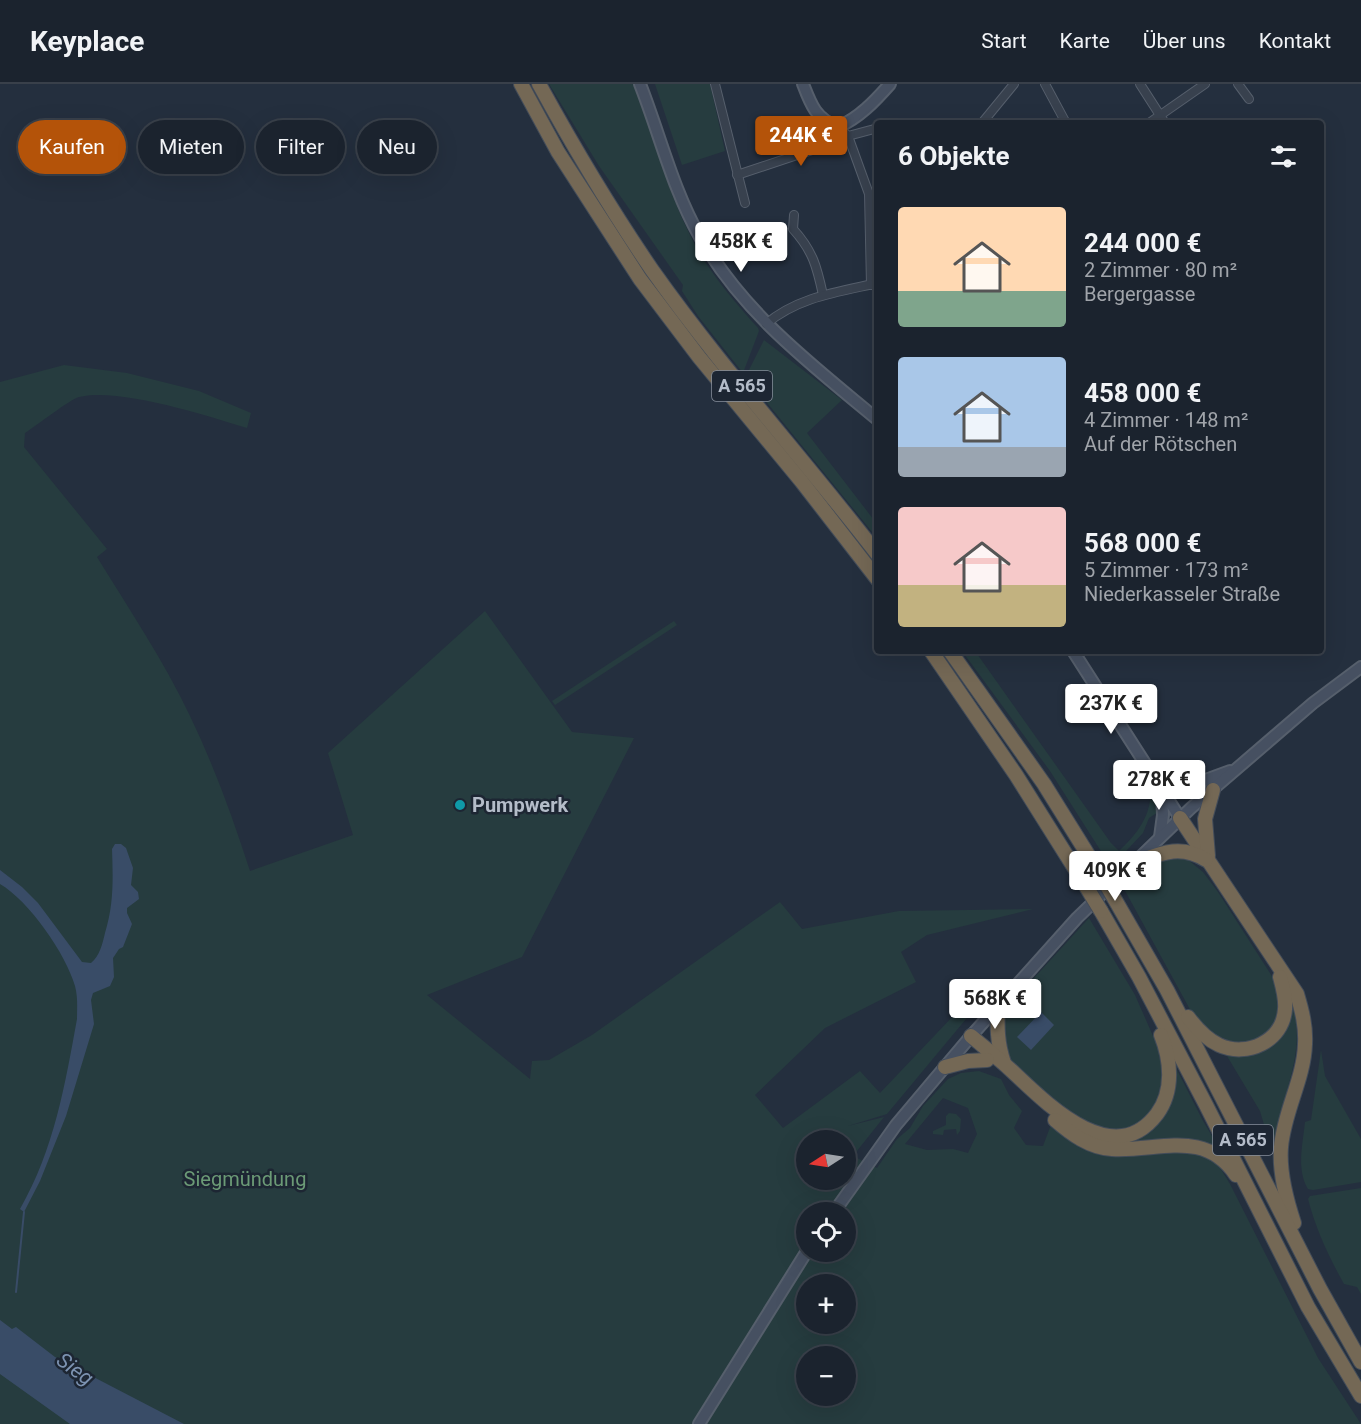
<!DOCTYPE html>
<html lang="de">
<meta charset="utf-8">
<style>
:root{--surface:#1b232e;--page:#282f3a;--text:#f1f3f6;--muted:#a0a4aa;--line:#39404a;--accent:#b45309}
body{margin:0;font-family:Roboto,sans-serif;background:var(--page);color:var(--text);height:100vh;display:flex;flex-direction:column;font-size:22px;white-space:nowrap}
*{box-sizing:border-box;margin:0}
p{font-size:20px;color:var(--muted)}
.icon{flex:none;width:33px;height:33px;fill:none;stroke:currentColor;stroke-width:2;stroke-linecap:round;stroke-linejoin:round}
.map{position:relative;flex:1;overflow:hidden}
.panel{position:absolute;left:874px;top:36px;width:450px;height:534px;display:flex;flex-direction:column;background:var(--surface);border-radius:6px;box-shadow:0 6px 24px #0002,0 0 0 2px var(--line)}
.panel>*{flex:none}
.hud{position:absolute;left:18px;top:36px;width:570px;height:54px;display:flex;gap:12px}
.needle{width:39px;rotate:258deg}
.fabs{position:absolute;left:796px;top:1046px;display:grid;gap:12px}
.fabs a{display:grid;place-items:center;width:60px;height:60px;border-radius:50%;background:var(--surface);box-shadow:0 6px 24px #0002,0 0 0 2px var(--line);font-size:30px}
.price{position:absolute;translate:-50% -51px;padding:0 14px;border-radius:6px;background:#fff;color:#222;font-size:20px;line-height:39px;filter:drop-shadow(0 2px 3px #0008)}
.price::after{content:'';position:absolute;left:50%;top:36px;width:18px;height:14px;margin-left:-9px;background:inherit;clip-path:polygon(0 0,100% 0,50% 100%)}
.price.selected{background:var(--accent);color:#fff}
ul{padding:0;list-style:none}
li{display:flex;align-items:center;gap:18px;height:150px;padding:0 24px}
li span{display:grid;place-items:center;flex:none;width:168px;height:120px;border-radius:6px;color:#555}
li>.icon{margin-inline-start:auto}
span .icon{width:72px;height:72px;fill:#fffc;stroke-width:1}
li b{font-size:26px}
h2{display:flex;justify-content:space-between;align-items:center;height:72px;padding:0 24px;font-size:26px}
.tag{padding:0 21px;border-radius:27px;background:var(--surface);box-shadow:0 6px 24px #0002,0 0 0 2px var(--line);font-size:21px;line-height:54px}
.tag.selected{background:var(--accent);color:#fff}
header{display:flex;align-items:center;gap:36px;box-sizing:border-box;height:84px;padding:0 30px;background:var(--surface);border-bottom:2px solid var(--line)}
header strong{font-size:28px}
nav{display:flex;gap:33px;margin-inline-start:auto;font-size:21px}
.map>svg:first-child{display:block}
</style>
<header>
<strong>Keyplace</strong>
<nav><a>Start</a><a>Karte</a><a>Über uns</a><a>Kontakt</a></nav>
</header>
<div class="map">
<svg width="1361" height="1340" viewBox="0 0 1361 1340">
<rect width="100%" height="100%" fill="#242f3e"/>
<!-- green -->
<g fill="#263c3f" fill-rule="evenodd">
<path d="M 549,0 L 634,0 C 653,50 666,103 690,151 C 707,186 732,215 758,244 L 759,247 L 743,289 L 698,232 L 682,207 L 683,201 L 599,82 Z"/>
<polygon points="655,0 710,0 725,67 682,81"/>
<polygon points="764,256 842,316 807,349 877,440 877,454 764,315 761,305 756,304 746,292"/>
<path d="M 64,281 L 127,289 L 199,307 L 251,329 L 247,344 C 208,332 118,303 79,313 C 69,316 36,342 25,349 L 24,363 L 107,465 L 97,473 C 129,525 164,577 190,632 C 214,682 233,734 250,787 L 353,751 L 328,669 L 485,527 L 572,648 L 634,654 L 522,873 L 427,911 L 530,995 L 532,977 L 549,976 L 592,951 L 780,818 L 802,845 L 899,827 L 1033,825 L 927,851 L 901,868 L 916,898 L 825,944 L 755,1011 L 783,1044 L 860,987 L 880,1009 L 974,910 L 981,917 L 887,1030 L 848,1042 L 884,1033 L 853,1072 L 877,1084 L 897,1055 L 910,1044 L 923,1022 L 948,995 L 961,989 L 979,987 L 1001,995 L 1009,1011 L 1022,1027 L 1014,1044 L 1026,1061 L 1043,1062 L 1052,1038 L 1085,1061 L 1185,1067 L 1205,1071 L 1219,1082 L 1230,1100 L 1318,1274 L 1361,1340 L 131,1340 L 0,1254 L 0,298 ZM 943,1014 L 968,1024 L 977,1050 L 968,1069 L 953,1065 L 927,1066 L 905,1060 ZM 807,1056 L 846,1056 L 846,1095 L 807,1095 ZM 807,1128 L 846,1128 L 846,1167 L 807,1167 ZM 807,1200 L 846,1200 L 846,1239 L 807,1239 ZM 807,1272 L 846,1272 L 846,1311 L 807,1311 Z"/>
<polygon points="674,537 677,541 555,621 552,617"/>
<path d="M 962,567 L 975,567 L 1111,759 L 1119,767 C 1134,753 1148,736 1150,716 L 1155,714 L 1158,728 L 1149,734 L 1143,749 L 1111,783 L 1050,687 Z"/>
<polygon points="1178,773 1187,775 1203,788 1218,808 1275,897 1280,909 1280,925 1275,939 1261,955 1238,960 1215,951 1193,931 1123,803 1163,776"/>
<polygon points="1089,834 1135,911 1157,961 1163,987 1157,1022 1141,1038 1130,1044 1108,1048 1072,1032 1021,988 1006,971 1002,960 1004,927"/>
<path d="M 1292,916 C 1304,963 1291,987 1281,1031 C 1278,1043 1277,1056 1276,1068 L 1267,1051 L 1260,1027 L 1224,967 L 1252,968 Z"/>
<path d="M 1321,966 L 1325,992 L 1361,1055 L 1361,1098 L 1313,1106 L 1308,1105 C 1296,1085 1303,1059 1305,1038 L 1311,1036 Z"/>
<polygon points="1175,982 1203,1037 1224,1072 1113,1058 1146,1047 1157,1039 1168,1023 1174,1006"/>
<polygon points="949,1029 956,1030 961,1035 960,1047 957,1051 956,1045 944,1046 943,1051 933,1050 933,1047 946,1041 946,1032"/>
<path d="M 1361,1104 L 1361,1210 L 1357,1203 L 1344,1200 C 1329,1173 1316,1146 1308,1115 L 1310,1112 Z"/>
<polygon points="0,1265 117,1340 0,1340"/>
</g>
<!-- water -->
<g fill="#394c67">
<path d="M 115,760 L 121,760 L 126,764 L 133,784 L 131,801 L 138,808 L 139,815 L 127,824 L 127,829 L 132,840 L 123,863 L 119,865 L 113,874 L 114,893 L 110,902 L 93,909 L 91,916 L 94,940 L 66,1032 L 40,1097 L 24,1128 L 20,1125 C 54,1066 65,1001 77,935 C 77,924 78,913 75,902 C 66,870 29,817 0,800 L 0,786 L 22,803 L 38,819 L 82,878 L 91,879 C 100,871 102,861 105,849 C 114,820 113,794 112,765 Z"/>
<polygon points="1041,928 1054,941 1031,966 1017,953"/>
<polygon points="0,1236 12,1245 16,1243 55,1273 184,1340 70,1340 0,1290"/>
</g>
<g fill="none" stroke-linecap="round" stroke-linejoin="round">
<!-- stream -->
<polyline stroke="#394c67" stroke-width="2" points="16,1208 24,1128"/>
<defs>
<g id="street">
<polyline points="715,0 745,119"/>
<polyline points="1045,0 1066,39"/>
<polyline points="1140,0 1165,39"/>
<polyline points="1238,0 1249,15"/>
<polyline points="982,39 1014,0"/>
<polyline points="1149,39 1205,0"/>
<polyline points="838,43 848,52 869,110 871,201"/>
<polyline points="848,52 878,44"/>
<polyline points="737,91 821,63 826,60 834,42"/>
<path d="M 794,131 L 793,145 C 813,167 817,183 823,211"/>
<path d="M 766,240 C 798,213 838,208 878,199"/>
</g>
<g id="secondary">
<path d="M 640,0 C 660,51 673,106 700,153 C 744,230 811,280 878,336"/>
<path d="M 803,0 C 811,21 816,35 838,43 C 859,34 875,17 890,0"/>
<polyline points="1073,567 1180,734"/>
<polyline points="1156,695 1185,700 1200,698 1230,687"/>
<polyline points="1160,753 1163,731 1162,708"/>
<polyline points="834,1128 896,1041 971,952 1077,834 1191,724 1313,619 1361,583"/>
<polyline points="699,1340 807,1167"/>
</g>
<g id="highway">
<polyline points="521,0 558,68 640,195 699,273 802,398 878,496"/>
<path d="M 539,0 C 574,64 611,126 652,186 C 722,285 804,375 878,471"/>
<polyline points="931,567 1016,691 1087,804"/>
<polyline points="950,567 1044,700 1100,790"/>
<path d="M 1180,734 L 1297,910 C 1302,927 1306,942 1305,960 C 1304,995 1284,1027 1281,1063 C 1279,1088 1286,1115 1294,1139"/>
<polyline points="1208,772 1205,735 1213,706"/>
<path d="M 1132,780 C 1159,770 1180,759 1206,776"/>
<polyline points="1114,814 1167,906 1320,1205 1361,1278"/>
<polyline points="1101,827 1139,893 1206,1021 1308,1223 1361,1312"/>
<path d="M 998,921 C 997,942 997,959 1004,979"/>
<path d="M 1188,933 C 1197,945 1206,955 1219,961 C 1247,974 1283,957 1285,925 C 1286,914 1283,904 1280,893"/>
<path d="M 971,952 C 984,963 999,975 1012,987 C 1046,1019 1113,1088 1157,1030 C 1174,1007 1171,976 1161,951"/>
<polyline points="945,983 968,977 987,976"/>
<path d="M 1055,1036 C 1071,1050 1090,1064 1112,1065 C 1158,1068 1204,1044 1236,1091"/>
</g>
</defs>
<!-- street casing -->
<use href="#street" stroke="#565f6c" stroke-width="10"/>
<!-- secondary casing -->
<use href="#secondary" stroke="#565f6c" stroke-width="14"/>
<!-- highway casing -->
<use href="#highway" stroke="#434c59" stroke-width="16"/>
<!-- street -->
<use href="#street" stroke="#38414e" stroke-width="8"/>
<!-- secondary -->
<use href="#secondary" stroke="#465061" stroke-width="10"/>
<!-- highway -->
<use href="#highway" stroke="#746855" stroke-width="14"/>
<defs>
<g id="highway-bridge">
<polyline points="1100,790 1114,814"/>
<polyline points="1087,804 1101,827"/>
</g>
</defs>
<!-- highway-bridge casing -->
<use href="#highway-bridge" stroke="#434c59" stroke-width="16" stroke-linecap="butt"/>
<!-- highway-bridge -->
<use href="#highway-bridge" stroke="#746855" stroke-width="14"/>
</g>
<!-- markers -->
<circle fill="#0f9aa8" stroke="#1d2633" stroke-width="2" cx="460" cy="721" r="6"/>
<g text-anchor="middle" stroke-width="5" stroke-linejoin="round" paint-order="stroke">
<!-- shield labels -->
<g fill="#1d2633" stroke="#878f9c" stroke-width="1.5">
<rect x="712" y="287" width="60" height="30" rx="4.5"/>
<rect x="1213" y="1041" width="60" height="30" rx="4.5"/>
</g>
<g font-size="18" font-weight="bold" fill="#b4bcc9">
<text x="742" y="308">A 565</text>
<text x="1243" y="1062">A 565</text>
</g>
<!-- poi labels -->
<g font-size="20" font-weight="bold" fill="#b4bcc9" stroke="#1d2633" text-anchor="start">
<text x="472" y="728">Pumpwerk</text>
</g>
<!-- park labels -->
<g font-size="20" fill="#6b9a76" stroke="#1d2633">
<text x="245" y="1102">Siegmündung</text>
</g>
<!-- water labels -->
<g font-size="21" font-style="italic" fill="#7c92b1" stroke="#1d2633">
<text transform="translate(75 1285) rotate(36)" y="7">Sieg</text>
</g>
</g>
</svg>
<div class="fabs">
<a><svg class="needle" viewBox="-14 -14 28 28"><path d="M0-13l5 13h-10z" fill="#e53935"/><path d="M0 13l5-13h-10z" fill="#a0a4aa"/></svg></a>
<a><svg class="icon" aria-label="locate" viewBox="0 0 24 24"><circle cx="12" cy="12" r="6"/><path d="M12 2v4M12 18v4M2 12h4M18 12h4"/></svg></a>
<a>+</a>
<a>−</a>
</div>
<b class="price selected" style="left:801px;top:83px">244K €</b>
<b class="price" style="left:741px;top:189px">458K €</b>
<b class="price" style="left:1111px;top:651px">237K €</b>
<b class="price" style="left:1159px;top:727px">278K €</b>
<b class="price" style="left:1115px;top:818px">409K €</b>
<b class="price" style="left:995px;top:946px">568K €</b>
<div class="hud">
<a class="tag selected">Kaufen</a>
<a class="tag">Mieten</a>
<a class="tag">Filter</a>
<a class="tag">Neu</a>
</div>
<section class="panel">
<h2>6 Objekte<svg class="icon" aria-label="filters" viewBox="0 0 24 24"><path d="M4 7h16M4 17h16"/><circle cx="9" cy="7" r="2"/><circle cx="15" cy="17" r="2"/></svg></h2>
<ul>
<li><span style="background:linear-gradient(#ffd9b3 70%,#7fa58c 0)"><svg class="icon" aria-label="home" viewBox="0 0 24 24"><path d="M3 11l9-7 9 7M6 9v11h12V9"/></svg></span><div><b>244 000 €</b><p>2 Zimmer · 80 m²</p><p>Bergergasse</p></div></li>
<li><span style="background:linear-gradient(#a9c7e8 75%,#9aa5b1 0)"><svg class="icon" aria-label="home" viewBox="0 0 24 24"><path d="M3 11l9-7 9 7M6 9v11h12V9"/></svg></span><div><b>458 000 €</b><p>4 Zimmer · 148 m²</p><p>Auf der Rötschen</p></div></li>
<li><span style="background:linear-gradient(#f6c9c9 65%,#c2b280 0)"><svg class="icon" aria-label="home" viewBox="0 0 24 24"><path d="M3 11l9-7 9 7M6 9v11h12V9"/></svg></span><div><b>568 000 €</b><p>5 Zimmer · 173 m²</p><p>Niederkasseler Straße</p></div></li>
</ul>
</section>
</div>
